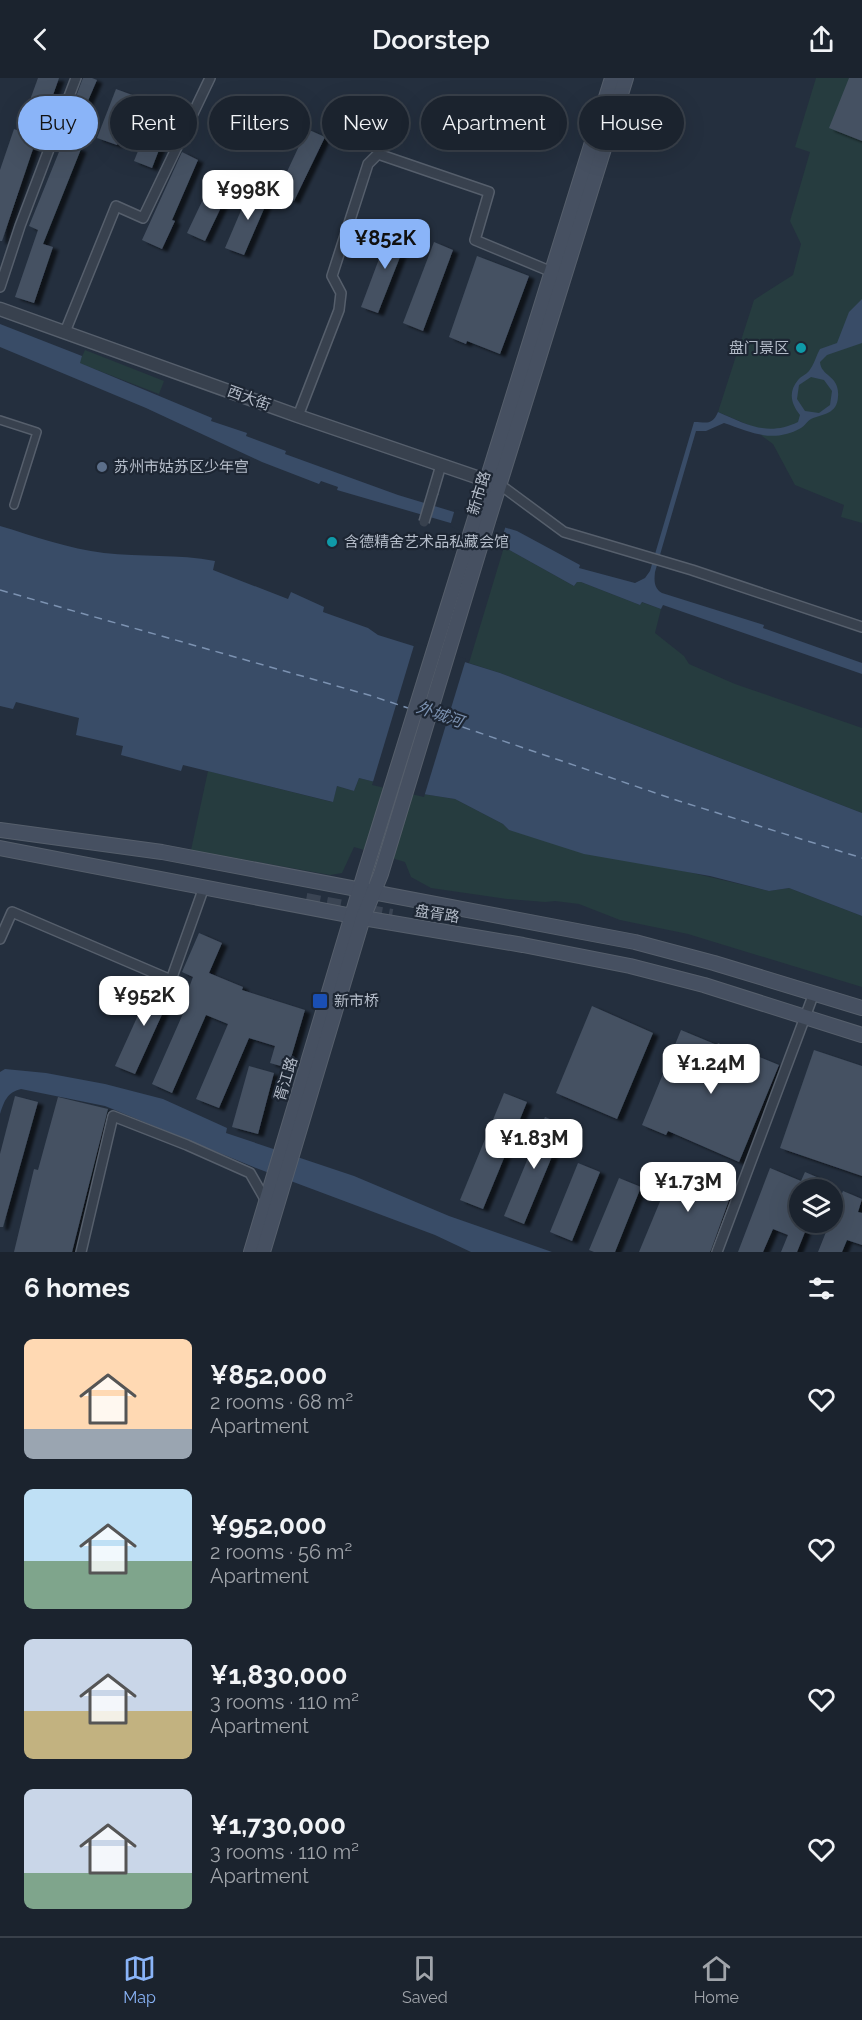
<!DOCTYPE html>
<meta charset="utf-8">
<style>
:root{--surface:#1b232e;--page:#282f3a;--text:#f1f3f6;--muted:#a0a4aa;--line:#39404a;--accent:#8ab4f8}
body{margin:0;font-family:Raleway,"Noto Sans SC",sans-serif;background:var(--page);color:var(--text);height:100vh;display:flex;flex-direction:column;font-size:22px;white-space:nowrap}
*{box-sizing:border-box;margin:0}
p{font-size:20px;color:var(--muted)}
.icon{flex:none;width:33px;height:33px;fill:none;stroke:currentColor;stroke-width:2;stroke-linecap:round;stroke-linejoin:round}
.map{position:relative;height:1174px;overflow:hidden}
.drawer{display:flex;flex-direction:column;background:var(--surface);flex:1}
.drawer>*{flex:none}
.guide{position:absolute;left:18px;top:18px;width:826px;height:54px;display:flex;gap:12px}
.buttons{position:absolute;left:789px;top:1101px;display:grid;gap:12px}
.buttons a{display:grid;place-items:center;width:54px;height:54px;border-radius:50%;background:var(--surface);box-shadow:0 6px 24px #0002,0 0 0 2px var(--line);font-size:30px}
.price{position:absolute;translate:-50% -51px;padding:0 14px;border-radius:12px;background:#fff;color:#222;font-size:20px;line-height:39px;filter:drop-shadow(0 2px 3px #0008)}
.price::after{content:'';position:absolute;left:50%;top:36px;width:18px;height:14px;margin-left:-9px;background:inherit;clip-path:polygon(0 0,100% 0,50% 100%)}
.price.active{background:var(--accent);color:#111}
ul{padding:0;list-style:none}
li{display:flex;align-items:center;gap:18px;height:150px;padding:0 24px}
li span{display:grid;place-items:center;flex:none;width:168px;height:120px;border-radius:9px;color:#555}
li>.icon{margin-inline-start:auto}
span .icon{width:72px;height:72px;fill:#fffc;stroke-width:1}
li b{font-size:26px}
h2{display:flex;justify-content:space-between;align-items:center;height:72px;padding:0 24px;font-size:26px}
.pill{padding:0 21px;border-radius:27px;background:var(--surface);box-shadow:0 6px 24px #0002,0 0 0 2px var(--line);font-size:21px;line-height:54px}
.pill.active{background:var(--accent);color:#111}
header{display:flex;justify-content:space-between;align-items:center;height:78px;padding:0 24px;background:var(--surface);font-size:27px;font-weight:600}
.dock{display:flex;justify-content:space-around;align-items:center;height:84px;border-top:2px solid var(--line);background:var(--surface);font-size:16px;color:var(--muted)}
.dock a{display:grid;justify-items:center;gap:3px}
.dock .active{color:var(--accent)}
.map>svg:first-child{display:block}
</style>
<header><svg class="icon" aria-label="back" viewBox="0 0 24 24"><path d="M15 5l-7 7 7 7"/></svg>Doorstep<svg class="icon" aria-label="share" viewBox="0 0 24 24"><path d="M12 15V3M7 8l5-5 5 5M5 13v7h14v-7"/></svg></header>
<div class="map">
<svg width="862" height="1174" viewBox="0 0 862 1174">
<defs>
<filter id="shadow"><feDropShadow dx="5.5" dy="3" stdDeviation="1.5" flood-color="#0009"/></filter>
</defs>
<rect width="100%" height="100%" fill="#242f3e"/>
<!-- green -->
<g fill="#263c3f">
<polygon points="816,0 862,0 862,445 841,439 844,427 795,407 773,366 762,358 758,351 718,334 754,222 793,197 801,166 790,143 810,74 795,69"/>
<polygon points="85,272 164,303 159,316 79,285"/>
<polygon points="504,469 574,508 577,504 581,504 640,527 641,524 661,531 655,555 684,578 689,586 735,606 862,650 862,735 500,595 469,585"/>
<polygon points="208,693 332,724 337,708 354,713 359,700 423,716 455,721 503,746 509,752 769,813 789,810 862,838 862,909 688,856 620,842 579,826 555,823 545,824 507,821 431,810 411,799 405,784 354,769 342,795 330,797 191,772"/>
</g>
<!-- water -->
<g fill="#394c67" fill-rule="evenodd">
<path d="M 862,221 L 862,265 L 827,277 L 820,284 C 821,299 840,297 838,319 C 837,336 823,336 811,341 C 807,343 805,348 801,350 C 772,366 751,354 724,345 L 706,353 L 696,353 L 655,494 C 654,503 654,510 662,515 L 764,547 L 763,550 L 862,585 L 862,596 L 663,527 L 661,531 L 642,524 L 640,527 L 581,504 L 577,504 L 574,508 L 504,469 L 454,446 L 337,412 L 338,409 L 321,403 L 319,406 L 262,384 L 146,330 L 0,269 L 0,246 L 82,278 L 80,285 L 212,340 L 211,343 L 247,355 L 246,358 L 286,373 L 285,376 L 398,417 L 517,453 L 580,487 L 579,490 L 635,505 L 645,500 L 650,493 L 694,344 C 706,344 712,348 718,334 C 746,346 767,359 798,344 L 800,337 C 791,326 788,314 798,302 C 801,298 806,297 809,293 C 814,287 816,278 820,271 L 837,265 L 849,234 ZM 811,299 L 824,302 L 832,313 L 830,327 L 819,335 L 805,333 L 797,321 L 799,307 Z"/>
<path d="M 0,448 C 34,458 69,471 104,475 C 141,479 178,476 215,483 L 213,492 L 288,521 L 291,514 L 324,529 L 323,534 L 368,550 L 378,557 L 500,595 L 862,735 L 862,838 L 789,810 L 769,813 L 710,798 L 584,776 L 509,752 L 503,746 L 455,721 L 423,716 L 359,700 L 354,713 L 337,708 L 333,724 L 183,687 L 181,693 L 121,677 L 123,668 L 76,657 L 79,640 L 16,624 L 13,631 L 0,628 Z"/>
<path d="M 5,991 L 46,995 L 105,1006 L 163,1021 L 227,1050 L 226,1055 L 354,1098 L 449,1138 L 552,1174 L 471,1174 L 435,1157 L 256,1090 L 105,1028 L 21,1011 C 7,1014 4,1024 0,1036 L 0,994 Z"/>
</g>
<!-- pier -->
<g fill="#242f3e">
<polygon points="455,431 506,447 499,470 450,448"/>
<polygon points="415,564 466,581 424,719 372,707"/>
</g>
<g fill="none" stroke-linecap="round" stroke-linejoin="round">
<!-- ferry -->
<g stroke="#7c92b1" stroke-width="1.5" stroke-dasharray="8 6" stroke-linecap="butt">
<polyline points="0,512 372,618 408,630"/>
<polyline points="436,640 679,723 862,780"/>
</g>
</g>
<!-- building -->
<g fill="#455162" filter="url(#shadow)">
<polygon points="38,0 59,0 45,40 26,33"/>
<polygon points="83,0 92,0 97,2 74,55 64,50"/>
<polygon points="849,0 862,0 862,63 829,50"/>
<polygon points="116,11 135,18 117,67 97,60"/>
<polygon points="157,26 174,33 152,90 134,83"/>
<polygon points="14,51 37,59 2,163 0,163 0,92"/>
<polygon points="307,51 325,59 294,123 277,115"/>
<polygon points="63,64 81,71 43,166 53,169 34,225 15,219 38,152 29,148"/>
<polygon points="182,74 198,82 172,142 175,143 162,171 142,162"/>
<polygon points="216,94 234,102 205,163 187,155"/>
<polygon points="251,109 270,117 244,177 225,170"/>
<polygon points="391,149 409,156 378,235 361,229"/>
<polygon points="434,164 453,172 423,253 403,245"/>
<polygon points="477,178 529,198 500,276 467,263 466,266 449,259"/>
<polygon points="199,855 222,865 209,895 243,909 242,912 305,932 288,990 270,985 275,968 249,960 219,1030 196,1021 228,946 206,937 172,1015 152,1006 189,922 185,920 193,899 182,894"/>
<polygon points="154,902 174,910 135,996 115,988"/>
<polygon points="592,928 653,955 617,1041 556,1015"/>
<polygon points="681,952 717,967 718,965 756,981 757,978 779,987 739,1084 668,1053 666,1057 642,1047"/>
<polygon points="814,972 862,988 862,1098 780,1070"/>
<polygon points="249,988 274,995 258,1056 232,1049"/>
<polygon points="504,1015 527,1024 483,1131 460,1122"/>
<polygon points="15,1018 38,1024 3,1149 0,1149 0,1076"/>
<polygon points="58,1019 108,1031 72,1174 14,1174 34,1091 38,1092"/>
<polygon points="545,1039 565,1047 524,1146 504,1138"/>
<polygon points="578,1085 600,1094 572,1163 550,1154"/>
<polygon points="676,1085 734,1108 711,1172 710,1174 639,1174"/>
<polygon points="770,1090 801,1103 805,1094 826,1103 822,1112 800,1112 800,1144 809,1144 797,1174 781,1174 788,1157 773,1151 763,1174 738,1174"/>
<polygon points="619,1100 641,1109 615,1174 594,1174 589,1172"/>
<polygon points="843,1113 862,1121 858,1134 862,1135 862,1167 847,1162 842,1174 818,1174 830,1144 832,1144 832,1139"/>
</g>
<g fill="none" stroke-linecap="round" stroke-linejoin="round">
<!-- secondary-tunnel -->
<polyline stroke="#3a4453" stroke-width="14" stroke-dasharray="14 7" stroke-linecap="butt" points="306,822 392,838"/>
<defs>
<polyline id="pedestrian" points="0,342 37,354 14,427"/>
<g id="minor">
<polyline points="0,209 20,148 76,0"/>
<polyline points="65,254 116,128 143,140 210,0"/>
<polyline points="298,338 339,232 341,215 332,198 368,86 378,76 489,114 475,162 552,194"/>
<polyline points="499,406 564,454 692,492 862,549"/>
<polyline points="433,414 441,387"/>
<polyline points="0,861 12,834 171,902 204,809"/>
<polyline points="81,1174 113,1038 187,1067 250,1095 266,1123"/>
<polyline points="717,1174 814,915"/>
</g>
<polyline id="tertiary" points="0,231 298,338 494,405"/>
<g id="secondary">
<polyline points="0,752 162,774 635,864 714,885 862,930"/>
<polyline points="0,770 363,840 523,867 630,888 704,907 862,957"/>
<polyline points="251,1174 365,794 612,0"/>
<polyline points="263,1174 363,840 381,796 489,440 626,0"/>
</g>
</defs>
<!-- pedestrian casing -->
<use href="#pedestrian" stroke="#565f6c" stroke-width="10"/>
<!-- minor casing -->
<use href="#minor" stroke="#565f6c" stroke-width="12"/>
<!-- tertiary casing -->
<use href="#tertiary" stroke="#565f6c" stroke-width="15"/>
<!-- secondary casing -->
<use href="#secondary" stroke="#565f6c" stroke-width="16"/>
<!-- pedestrian -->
<use href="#pedestrian" stroke="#38414e" stroke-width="7"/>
<!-- minor -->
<use href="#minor" stroke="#38414e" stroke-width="9"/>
<!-- tertiary -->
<use href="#tertiary" stroke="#38414e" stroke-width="12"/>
<!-- secondary -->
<use href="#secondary" stroke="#465061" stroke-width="14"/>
<defs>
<polyline id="minor-bridge" points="424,444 433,414"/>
</defs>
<!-- minor-bridge casing -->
<use href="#minor-bridge" stroke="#565f6c" stroke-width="12" stroke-linecap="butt"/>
<!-- minor-bridge -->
<use href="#minor-bridge" stroke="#38414e" stroke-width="9"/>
</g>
<!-- markers -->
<g fill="#0f9aa8" stroke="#1d2633" stroke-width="2">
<circle cx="801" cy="270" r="6"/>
<circle cx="332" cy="464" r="6"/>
</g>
<circle fill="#5c6f8a" stroke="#1d2633" stroke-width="2" cx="102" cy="389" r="6"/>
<rect fill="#1a4fb4" stroke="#1d2633" stroke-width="2" x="312" y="915" width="16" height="16" rx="3"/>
<g text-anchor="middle" stroke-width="4.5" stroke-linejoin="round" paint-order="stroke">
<!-- poi labels -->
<g font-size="15" fill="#b4bcc9" stroke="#1d2633" text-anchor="start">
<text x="789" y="275" text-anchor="end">盘门景区</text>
<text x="114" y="394">苏州市姑苏区少年宫</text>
<text x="344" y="469">含德精舍艺术品私藏会馆</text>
<text x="334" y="928">新市桥</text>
</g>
<!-- street labels -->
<g font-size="15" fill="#b4bcc9" stroke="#1d2633">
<text transform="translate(249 320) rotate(20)" y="5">西大街</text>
<text transform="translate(479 415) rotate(-73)" y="5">新市路</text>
<text transform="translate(437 836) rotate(9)" y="5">盘胥路</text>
<text transform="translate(286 1001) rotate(-73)" y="5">胥江路</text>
</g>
<!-- water labels -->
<g font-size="16" font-style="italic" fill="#7c92b1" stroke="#1d2633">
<text transform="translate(440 636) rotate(19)" y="6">外城河</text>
</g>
</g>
</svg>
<div class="buttons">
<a><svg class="icon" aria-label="layers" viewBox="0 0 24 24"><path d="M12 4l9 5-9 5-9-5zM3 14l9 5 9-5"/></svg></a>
</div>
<b class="price" style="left:248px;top:143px">¥998K</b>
<b class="price active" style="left:385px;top:192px">¥852K</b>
<b class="price" style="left:144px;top:949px">¥952K</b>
<b class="price" style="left:711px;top:1017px">¥1.24M</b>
<b class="price" style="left:534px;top:1092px">¥1.83M</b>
<b class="price" style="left:688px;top:1135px">¥1.73M</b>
<div class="guide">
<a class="pill active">Buy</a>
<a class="pill">Rent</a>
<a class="pill">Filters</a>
<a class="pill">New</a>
<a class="pill">Apartment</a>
<a class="pill">House</a>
</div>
</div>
<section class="drawer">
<h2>6 homes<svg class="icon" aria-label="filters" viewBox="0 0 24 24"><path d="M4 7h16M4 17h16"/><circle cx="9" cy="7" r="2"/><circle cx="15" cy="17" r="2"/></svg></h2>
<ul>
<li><span style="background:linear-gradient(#ffd9b3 75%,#9aa5b1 0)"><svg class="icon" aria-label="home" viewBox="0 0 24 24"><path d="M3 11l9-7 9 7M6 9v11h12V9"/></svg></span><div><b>¥852,000</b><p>2 rooms · 68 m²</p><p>Apartment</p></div><svg class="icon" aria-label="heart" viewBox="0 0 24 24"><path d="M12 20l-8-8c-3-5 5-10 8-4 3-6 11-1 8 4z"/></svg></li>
<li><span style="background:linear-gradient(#bfe0f5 60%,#7fa58c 0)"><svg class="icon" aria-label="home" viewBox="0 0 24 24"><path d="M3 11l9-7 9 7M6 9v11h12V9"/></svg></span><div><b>¥952,000</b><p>2 rooms · 56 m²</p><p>Apartment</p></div><svg class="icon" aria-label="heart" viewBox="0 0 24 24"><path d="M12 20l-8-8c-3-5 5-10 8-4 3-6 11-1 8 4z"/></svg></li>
<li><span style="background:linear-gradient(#c9d6e8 60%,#c2b280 0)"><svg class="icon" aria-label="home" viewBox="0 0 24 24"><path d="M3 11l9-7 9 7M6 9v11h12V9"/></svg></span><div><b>¥1,830,000</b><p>3 rooms · 110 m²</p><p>Apartment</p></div><svg class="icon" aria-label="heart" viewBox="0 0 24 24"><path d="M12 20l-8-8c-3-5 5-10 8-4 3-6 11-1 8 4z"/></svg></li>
<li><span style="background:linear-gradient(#c9d6e8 70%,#7fa58c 0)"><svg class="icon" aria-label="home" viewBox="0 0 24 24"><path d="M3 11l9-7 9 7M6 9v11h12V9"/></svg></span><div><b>¥1,730,000</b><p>3 rooms · 110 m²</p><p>Apartment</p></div><svg class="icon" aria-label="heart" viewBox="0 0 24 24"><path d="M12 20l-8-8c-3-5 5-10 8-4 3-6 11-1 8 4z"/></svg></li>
</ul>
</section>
<nav class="dock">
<a class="active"><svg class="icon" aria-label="map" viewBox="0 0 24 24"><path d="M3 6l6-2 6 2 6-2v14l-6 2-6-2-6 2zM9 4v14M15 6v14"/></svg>Map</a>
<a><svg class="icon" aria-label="saved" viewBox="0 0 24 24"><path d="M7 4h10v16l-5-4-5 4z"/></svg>Saved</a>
<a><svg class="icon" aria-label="home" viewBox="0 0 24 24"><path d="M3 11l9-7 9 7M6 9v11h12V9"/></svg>Home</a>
</nav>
